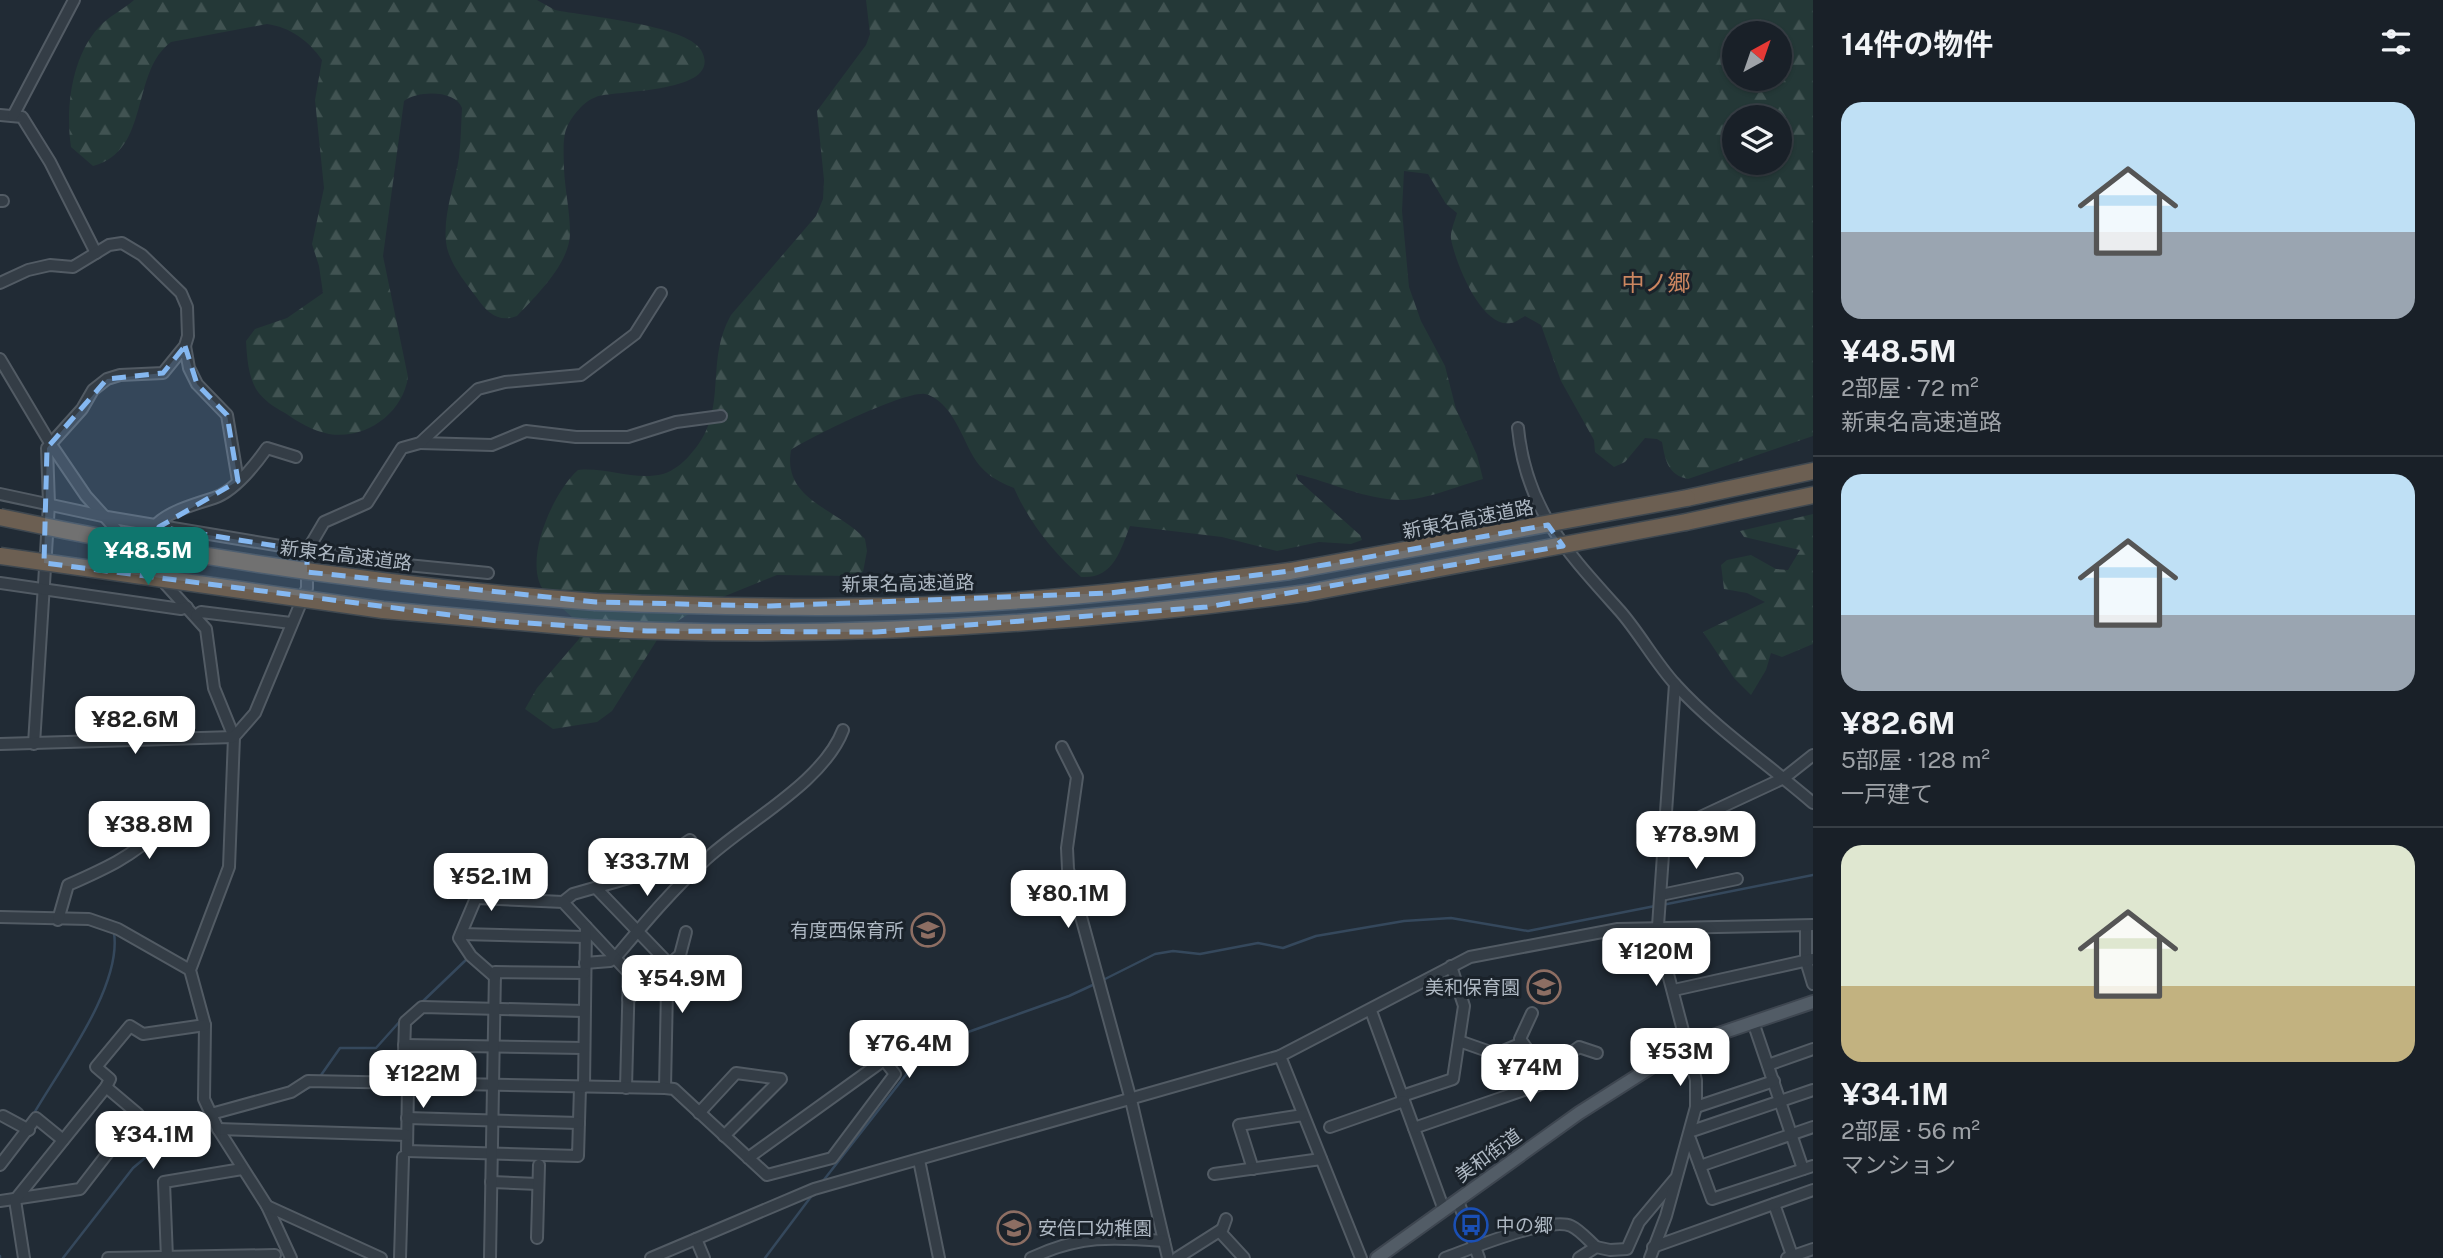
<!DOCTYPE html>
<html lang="ja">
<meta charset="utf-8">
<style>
:root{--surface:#192028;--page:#262d34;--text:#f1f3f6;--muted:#9fa3a8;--line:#373e45;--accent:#0f766e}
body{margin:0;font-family:"Public Sans","Noto Sans JP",sans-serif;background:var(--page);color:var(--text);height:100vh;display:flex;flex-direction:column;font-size:26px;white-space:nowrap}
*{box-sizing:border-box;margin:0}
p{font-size:23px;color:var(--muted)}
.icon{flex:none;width:38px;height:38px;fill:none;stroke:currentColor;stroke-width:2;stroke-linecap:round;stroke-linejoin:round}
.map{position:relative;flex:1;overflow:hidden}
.sheet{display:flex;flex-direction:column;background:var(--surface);width:630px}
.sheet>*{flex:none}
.needle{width:46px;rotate:40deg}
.fabs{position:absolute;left:1722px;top:21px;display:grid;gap:14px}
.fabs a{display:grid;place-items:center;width:70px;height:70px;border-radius:50%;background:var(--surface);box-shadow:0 2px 5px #0004,0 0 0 2px var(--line);font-size:35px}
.price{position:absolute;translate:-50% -60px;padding:0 16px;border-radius:14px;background:#fff;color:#222;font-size:23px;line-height:46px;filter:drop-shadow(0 2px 4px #0008)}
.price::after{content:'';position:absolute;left:50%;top:42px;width:21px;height:16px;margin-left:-10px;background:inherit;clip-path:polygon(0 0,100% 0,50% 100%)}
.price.current{background:var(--accent);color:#fff}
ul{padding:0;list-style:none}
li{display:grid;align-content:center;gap:14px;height:371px;padding:0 28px}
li+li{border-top:2px solid var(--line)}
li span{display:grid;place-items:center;height:217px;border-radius:21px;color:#555}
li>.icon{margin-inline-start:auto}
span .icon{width:126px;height:126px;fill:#fffc;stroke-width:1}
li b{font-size:30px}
h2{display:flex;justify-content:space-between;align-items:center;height:84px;padding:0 28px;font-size:30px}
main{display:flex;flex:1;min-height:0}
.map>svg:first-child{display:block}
</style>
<main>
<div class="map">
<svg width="1813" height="1258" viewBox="0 0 1813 1258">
<defs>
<pattern id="forest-firs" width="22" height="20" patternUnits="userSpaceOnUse" patternTransform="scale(1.75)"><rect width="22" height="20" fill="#243837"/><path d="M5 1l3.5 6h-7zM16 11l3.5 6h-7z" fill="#415352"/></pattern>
</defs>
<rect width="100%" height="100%" fill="#212b35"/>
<!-- forest -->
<g fill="url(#forest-firs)" fill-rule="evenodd">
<path d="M 134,0 L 537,0 L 555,10 C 584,16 687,25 701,50 C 726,94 615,90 596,97 C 584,101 572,116 567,127 C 562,138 564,157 564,169 C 565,190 570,212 570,232 C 571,262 536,296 517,316 C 499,323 487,313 477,298 C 466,283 452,267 447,248 C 441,219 455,185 459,157 C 461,141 461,124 462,108 C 456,90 418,90 404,101 L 383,256 L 408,377 C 403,413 366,440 329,434 C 313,431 298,422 285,413 C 274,407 263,400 256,389 C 248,375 247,357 246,341 L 255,329 L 287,318 L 323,293 L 319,266 L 312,244 L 324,188 L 315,100 L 322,60 C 309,41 290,27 267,24 L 171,42 C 130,72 151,151 93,166 L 71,147 C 65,107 72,52 103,23 C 113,14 125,8 134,0 Z"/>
<path d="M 866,0 L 1813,0 L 1813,436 L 1688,479 C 1668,475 1665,460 1662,442 L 1657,439 L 1645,438 L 1625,462 L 1614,467 L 1595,452 L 1594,440 L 1561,381 L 1541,325 L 1525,316 C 1521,318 1515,323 1511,323 C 1481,329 1455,261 1451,239 C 1450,231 1455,221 1457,213 L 1446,204 L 1428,174 L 1404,171 L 1402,211 L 1409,287 L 1421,321 L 1445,366 L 1456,409 L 1477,455 L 1483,479 C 1461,485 1425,500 1403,500 C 1365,500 1331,482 1296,474 L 1298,480 L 1360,535 L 1362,540 L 1351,544 L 1319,542 L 1277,551 L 1222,537 L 1130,526 C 1120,551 1114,579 1081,577 C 1053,552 1029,522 1014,488 C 969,471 973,448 950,413 C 944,405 935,396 925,394 C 904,391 811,437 791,450 C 782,501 839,509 865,539 L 867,551 L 863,572 L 853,576 L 777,575 L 703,605 L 676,622 L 657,640 L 612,711 L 597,722 L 553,729 L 525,709 L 537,688 L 579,639 L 582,631 C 573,612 553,605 542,588 C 524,557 554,491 578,470 C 607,467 634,481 663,474 C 673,471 683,463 689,456 C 731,412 703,365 731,315 L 816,216 L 823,199 L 824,180 L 817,111 L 866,45 L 870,34 ZM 1734,33 L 1780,33 L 1780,79 L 1734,79 ZM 1734,117 L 1780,117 L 1780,163 L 1734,163 Z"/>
<polygon points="1813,514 1813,644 1782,657 1771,653 1766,670 1751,695 1734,678 1703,632 1765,602 1747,593 1724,589 1721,565 1727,560 1751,555 1776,569 1788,570 1800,550 1744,537 1740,531"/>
</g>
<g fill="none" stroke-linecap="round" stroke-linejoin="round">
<!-- stream -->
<g stroke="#35485c" stroke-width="2.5">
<polyline points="1662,905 1813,875"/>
<polyline points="1103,980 1155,954 1173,951 1200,954 1258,943 1283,948 1316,936 1404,921 1451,918 1528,931 1655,906"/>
<polyline points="420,1004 468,958"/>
<polyline points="319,1078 340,1048 376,1048 402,1019"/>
<polyline points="294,1096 312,1086"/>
<path d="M 33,1115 C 60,1068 122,987 114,933"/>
<polyline points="823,1181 923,1053 957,1036 1069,996 1097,983"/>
<polyline points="0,1256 0,1258"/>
<polyline points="63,1258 133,1168 158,1147 210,1121"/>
<polyline points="765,1258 813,1194"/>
</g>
<defs>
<g id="minor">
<polyline points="0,115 22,117 50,162 96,253"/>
<polyline points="13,116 74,0"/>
<polyline points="0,201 3,201"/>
<polyline points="0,283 28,270 50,265 73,267 109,245 122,243 142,255 181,293 187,307 188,336 185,346 163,373 120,375 107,379 93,390 82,409 47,448 49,504 34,744"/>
<polyline points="185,346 189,368 197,384 227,415 238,481"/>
<polyline points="0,359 50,443 86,496 206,629 214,688 234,737 229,867 190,970 205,1025 204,1099 218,1129 267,1206 291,1258"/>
<path d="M 1518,428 C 1526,510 1568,553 1620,611 C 1640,634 1655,662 1675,684 C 1715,728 1768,764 1813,803"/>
<polyline points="420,443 492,445 526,431 576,437 628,437 676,422 721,416"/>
<polyline points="0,494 107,517 365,560 384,558 397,564 488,573"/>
<path d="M 155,526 C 166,512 198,503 214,498 C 235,491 255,465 267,448 L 296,457"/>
<polyline points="0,583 181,609 187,607"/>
<polyline points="196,616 201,612 291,623"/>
<polyline points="0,744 234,737 255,713 307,588 307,551 324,522 367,503 402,448 420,443 478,389 505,382 581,375 635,334 661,293"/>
<polyline points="1062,747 1077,777 1067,848 1068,869 1131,1100 1168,1258"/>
<polyline points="1666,833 1784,778 1813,755"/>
<polyline points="597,889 670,965"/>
<polyline points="1661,895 1737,879"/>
<polyline points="563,902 573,894 636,876 690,840 704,861"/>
<polyline points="0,917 89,919 118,929 190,970"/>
<path d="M 58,920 L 68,885 C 102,870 134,856 160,829 L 143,816 L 124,810"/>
<polyline points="1806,926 1806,961 1813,984"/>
<polyline points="461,934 586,937"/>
<path d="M 585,963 L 610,961 L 615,958 C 643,925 671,891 703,862 C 744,823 823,783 843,730"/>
<polyline points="629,973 644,987 667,989 665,1088"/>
<polyline points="495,977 471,956 459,938 476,898 563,902 629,973 626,1088"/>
<polyline points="1674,990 1813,959"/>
<polyline points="628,999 680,955 686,932"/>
<polyline points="1371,1011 1444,1210"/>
<polyline points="1753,1022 1803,1169"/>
<polyline points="1459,1041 1496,1054 1522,1043"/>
<polyline points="404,1045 583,1048"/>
<polyline points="1280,1056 1361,1258"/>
<polyline points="1768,1065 1813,1049"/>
<polyline points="1544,1073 1579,1047 1597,1053"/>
<polyline points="403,1084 405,1022 422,1007 584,1011"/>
<polyline points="408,1084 407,1151 578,1156 580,1087"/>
<polyline points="584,1087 586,927"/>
<polyline points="1402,1096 1453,1079 1464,1006 1451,966"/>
<polyline points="1696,1107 1774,1081"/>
<polyline points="699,1113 736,1073 781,1079 724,1136"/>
<polyline points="211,1114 291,1092 308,1081 665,1088 674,1089 767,1175 832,1158 895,1074 884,1060 748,1158"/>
<polyline points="3,1116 29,1130"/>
<polyline points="407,1118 579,1123"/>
<polyline points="1330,1127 1404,1101"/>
<polyline points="1414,1128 1550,1081 1520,1039 1532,1013"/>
<polyline points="218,1129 407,1135"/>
<polyline points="1692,1131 1813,1090"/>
<polyline points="1690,1139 1712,1199 1813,1166"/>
<polyline points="919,1160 939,1258"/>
<polyline points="0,1165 36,1118 63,1140"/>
<polyline points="1700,1166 1813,1127"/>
<polyline points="1253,1169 1239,1125 1303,1115"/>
<polyline points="1214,1174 1321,1159"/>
<polyline points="491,1182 538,1184"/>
<polyline points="0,1201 80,1189 138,1114 106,1087"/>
<polyline points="1458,1201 1479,1258"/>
<polyline points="1774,1204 1793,1258"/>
<polyline points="267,1206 381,1258"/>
<polyline points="1226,1219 1221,1233 1244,1258"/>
<polyline points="537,1238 539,1165"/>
<polyline points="696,1239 704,1258"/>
<polyline points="1653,1247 1813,1190"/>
<polyline points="24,1258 15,1200 106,1087 110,1079 96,1067 130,1026 143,1034 205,1025"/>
<polyline points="108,1258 275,1255"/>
<polyline points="167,1258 164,1182 242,1169"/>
<polyline points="400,1258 403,1157"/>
<polyline points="490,1258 495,972 585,973"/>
<polyline points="651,1258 814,1189 1280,1056 1470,957 1618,929 1813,925"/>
<path d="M 1031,1258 C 1079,1235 1113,1237 1164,1241"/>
<polyline points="1177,1258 1221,1230"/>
<path d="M 1445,1258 C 1470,1249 1549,1216 1571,1226 C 1580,1230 1589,1241 1596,1247"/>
<polyline points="1579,1258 1596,1247 1610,1250 1627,1249 1639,1222 1675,1179"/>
<polyline points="1650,1258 1666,1216 1696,1107 1696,1080 1663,955 1658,926 1675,684"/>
<polyline points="1787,1258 1813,1249"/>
</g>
<polyline id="major" points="1377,1258 1579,1113 1686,1045 1813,1002"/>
<g id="highway">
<polyline points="1687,498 1813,471"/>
<polyline points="1686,522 1813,495"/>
<path d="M 596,602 C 729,607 862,610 994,602 C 1094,596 1192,584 1290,571"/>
<path d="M 587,628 C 828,641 1068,625 1307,593"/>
</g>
</defs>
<!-- minor casing -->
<use href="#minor" stroke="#525b64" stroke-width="14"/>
<!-- major casing -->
<use href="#major" stroke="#3e4650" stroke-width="16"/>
<!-- highway casing -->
<use href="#highway" stroke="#3f4850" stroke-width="19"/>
<!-- minor -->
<use href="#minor" stroke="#343d46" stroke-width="10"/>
<!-- major -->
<use href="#major" stroke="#525c66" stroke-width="12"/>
<!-- highway -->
<use href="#highway" stroke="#6c5f52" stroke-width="16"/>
<defs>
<g id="highway-bridge">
<path d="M 0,517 C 197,559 395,587 596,602"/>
<polyline points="0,556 383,610 587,628"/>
<polyline points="1290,571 1687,498"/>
<polyline points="1307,593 1686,522"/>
</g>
</defs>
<!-- highway-bridge casing -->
<use href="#highway-bridge" stroke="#3f4850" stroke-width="19" stroke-linecap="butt"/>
<!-- highway-bridge -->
<use href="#highway-bridge" stroke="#6c5f52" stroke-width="16"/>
</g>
<!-- marked area -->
<path fill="#85b8f1" fill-opacity="0.2" stroke="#85b8f1" stroke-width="5" stroke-dasharray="14 9" stroke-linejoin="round" d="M 185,346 L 197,384 L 227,415 L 238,481 L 159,527 L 307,551 L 307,572 L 596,602 L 770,606 L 1110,593 L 1290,571 L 1548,525 L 1563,546 L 1207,607 L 876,632 L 647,631 L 497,621 L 44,563 L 47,448 L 107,379 L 163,373 Z"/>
<!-- icons -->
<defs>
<symbol id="school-ring" viewBox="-11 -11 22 22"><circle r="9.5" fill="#1a222a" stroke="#8d6e63" stroke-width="1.5"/><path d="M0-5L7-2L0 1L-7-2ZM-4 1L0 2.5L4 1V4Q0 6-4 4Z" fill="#8d6e63"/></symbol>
<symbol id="bus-ring" viewBox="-11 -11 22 22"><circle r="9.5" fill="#1a222a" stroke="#1a4fb4" stroke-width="1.5"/><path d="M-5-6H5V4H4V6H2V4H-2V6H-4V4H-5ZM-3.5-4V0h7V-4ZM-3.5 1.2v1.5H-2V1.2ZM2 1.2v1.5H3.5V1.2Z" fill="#1a4fb4"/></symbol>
</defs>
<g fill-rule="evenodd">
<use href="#school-ring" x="909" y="911" width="38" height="38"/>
<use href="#school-ring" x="1525" y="968" width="38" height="38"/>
<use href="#bus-ring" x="1452" y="1206" width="38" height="38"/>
<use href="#school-ring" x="995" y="1209" width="38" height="38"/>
</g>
<g text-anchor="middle" stroke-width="6" stroke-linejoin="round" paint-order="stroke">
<!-- street labels -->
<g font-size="19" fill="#aeb8c3" stroke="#1a222a">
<text transform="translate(1468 519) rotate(-11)" y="7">新東名高速道路</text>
<text transform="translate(346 555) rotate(7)" y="7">新東名高速道路</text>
<text transform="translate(908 583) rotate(-1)" y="7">新東名高速道路</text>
<text transform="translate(1488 1155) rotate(-36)" y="7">美和街道</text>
</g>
<!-- poi labels -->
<g font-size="19" fill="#aeb8c3" stroke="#1a222a" text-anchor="end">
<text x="904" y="937">有度西保育所</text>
<text x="1520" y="994">美和保育園</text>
<text x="1496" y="1232" text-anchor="start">中の郷</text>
<text x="1038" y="1235" text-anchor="start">安倍口幼稚園</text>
</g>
<!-- quarter labels -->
<g font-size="23" fill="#cc8660" stroke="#1a222a">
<text x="1656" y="291">中ノ郷</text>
</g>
</g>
</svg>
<div class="fabs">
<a><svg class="needle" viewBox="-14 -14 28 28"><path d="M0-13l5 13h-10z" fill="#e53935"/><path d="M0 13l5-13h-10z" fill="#9fa3a8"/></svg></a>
<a><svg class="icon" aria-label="layers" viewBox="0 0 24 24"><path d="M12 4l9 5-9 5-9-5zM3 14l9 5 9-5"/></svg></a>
</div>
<b class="price current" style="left:148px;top:587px">¥48.5M</b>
<b class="price" style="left:135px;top:756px">¥82.6M</b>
<b class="price" style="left:149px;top:861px">¥38.8M</b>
<b class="price" style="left:1696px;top:871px">¥78.9M</b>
<b class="price" style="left:647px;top:898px">¥33.7M</b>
<b class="price" style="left:491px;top:913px">¥52.1M</b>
<b class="price" style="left:1068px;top:930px">¥80.1M</b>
<b class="price" style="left:1656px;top:988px">¥120M</b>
<b class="price" style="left:682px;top:1015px">¥54.9M</b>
<b class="price" style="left:909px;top:1080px">¥76.4M</b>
<b class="price" style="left:1680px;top:1088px">¥53M</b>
<b class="price" style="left:1530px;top:1104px">¥74M</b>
<b class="price" style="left:423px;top:1110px">¥122M</b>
<b class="price" style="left:153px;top:1171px">¥34.1M</b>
</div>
<section class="sheet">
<h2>14件の物件<svg class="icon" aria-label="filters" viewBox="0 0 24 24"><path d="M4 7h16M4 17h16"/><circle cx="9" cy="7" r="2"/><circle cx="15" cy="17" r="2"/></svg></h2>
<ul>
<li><span style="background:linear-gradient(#bfe0f5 60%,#9aa5b1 0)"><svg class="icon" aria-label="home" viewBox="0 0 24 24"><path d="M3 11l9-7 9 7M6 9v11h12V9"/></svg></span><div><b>¥48.5M</b><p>2部屋 · 72 m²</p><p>新東名高速道路</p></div></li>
<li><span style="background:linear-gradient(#bfe0f5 65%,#9aa5b1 0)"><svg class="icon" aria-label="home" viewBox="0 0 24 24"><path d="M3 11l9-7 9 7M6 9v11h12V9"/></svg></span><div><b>¥82.6M</b><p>5部屋 · 128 m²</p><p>一戸建て</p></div></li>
<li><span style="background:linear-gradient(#dfe7d0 65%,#c2b280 0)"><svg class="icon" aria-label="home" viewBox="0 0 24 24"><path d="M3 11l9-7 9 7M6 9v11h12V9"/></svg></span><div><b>¥34.1M</b><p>2部屋 · 56 m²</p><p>マンション</p></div></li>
</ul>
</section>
</main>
